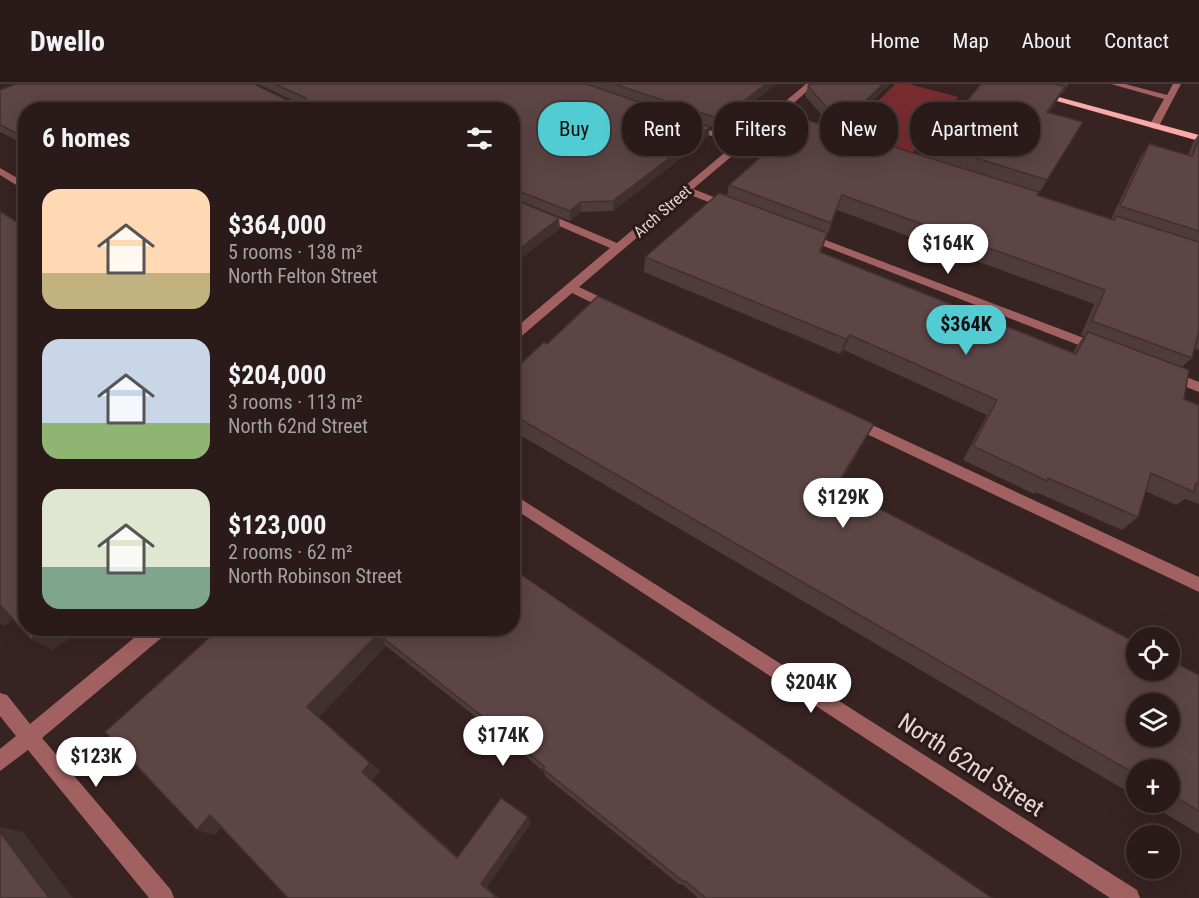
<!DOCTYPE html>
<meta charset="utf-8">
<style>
:root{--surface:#2a1a1a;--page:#362727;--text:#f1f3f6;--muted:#a5a1a2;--line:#463839;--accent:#51ccd2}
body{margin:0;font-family:"Roboto Condensed",sans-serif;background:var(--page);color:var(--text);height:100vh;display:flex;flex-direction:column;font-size:22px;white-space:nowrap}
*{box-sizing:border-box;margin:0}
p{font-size:20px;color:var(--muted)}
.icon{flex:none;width:33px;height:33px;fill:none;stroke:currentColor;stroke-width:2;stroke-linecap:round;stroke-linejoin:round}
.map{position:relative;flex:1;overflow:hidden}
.drawer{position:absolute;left:18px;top:18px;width:502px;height:534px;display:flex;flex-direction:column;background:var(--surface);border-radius:24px;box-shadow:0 6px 24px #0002,0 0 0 2px var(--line)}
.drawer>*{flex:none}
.hud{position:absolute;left:538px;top:18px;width:570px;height:54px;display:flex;gap:12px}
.fabs{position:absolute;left:1126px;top:543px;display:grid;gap:12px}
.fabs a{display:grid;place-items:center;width:54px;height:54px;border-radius:50%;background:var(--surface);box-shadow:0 6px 24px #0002,0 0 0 2px var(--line);font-size:30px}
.price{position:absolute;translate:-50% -51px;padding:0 14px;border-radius:21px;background:#fff;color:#222;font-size:20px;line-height:39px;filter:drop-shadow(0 2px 3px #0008)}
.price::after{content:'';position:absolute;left:50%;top:36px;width:18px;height:14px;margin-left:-9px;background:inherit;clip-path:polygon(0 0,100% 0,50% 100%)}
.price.current{background:var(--accent);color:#111}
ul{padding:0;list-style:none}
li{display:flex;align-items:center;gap:18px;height:150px;padding:0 24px}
li span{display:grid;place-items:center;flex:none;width:168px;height:120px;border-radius:18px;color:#555}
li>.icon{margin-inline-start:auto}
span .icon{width:72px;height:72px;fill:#fffc;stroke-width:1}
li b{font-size:26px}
h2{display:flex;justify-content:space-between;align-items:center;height:72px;padding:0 24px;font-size:26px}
.chip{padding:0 21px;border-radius:24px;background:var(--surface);box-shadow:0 6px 24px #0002,0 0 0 2px var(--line);font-size:21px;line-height:54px}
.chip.current{background:var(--accent);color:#111}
header{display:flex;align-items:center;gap:36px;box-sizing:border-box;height:84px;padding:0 30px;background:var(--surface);border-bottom:2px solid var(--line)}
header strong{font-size:28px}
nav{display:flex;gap:33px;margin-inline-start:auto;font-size:21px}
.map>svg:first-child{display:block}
</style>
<header>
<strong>Dwello</strong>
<nav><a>Home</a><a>Map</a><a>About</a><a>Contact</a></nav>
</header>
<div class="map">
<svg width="1199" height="814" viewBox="0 0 1199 814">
<rect width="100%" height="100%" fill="#382323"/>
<!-- green -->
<polygon fill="#782c30" points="895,0 909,0 958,13 910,72 844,52"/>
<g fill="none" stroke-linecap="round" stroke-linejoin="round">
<!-- minor -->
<g fill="#a16161" fill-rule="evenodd">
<polygon points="806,0 815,0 778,33 818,46 818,50 773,37 693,105 732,120 732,124 724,124 688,110 579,203 617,221 617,227 609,227 572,209 517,256 513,257 513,246 610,164 513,122 513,115 617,159 735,60 688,44 688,40 740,55"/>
<polygon points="1111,0 1125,0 1167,11 1173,0 1181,0 1159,42 1154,45 1149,42 1164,15"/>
<polygon points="0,84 26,99 26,107 0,91"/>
<polygon points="807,149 1102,261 1104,264 1098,268 1094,267 803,154 802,152"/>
<polygon points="1168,286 1199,298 1199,308 1163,294 1161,291 1163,288"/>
<polygon points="855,333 1199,493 1199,508 850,342 848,338 850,334"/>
<polygon points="513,410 1137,806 1140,814 1110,814 513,424"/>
<polygon points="146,544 168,544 166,550 42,654 171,806 174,814 149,814 28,666 0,687 0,665 16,652 0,632 0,609 7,611 30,640"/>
</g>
<!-- major -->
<polygon fill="#faa9a9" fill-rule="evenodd" points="996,0 1010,0 1199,51 1199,57"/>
</g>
<!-- wall -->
<g fill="#4f3b3a" fill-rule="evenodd">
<polygon points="258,0 776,0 718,45 644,20 710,43 708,53 613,127 581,128 570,137 513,114 513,26 26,26 26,61 0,48 0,6 296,18"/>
<path d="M 810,0 L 890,0 L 842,47 L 926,73 L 931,60 L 981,0 L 1069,0 L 1061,11 L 1060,11 L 1049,29 L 1073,55 L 1038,111 L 1111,135 L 1140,74 L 1149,60 L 1188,71 L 1193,58 L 1199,50 L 1199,266 L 1194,264 L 1192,274 L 1182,283 L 1184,315 L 1199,321 L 1199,420 L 1185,415 L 1176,421 L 1145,407 L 1138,433 L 1122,446 L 1036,408 L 1034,410 L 963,376 L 987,331 L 844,266 L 840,270 L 644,188 L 645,173 L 727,111 L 729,101 L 833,44 L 805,12 L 808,2 ZM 837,126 L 1094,220 L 1081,251 L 1084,252 L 1076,263 L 1073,269 L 821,168 Z"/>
<polygon points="513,287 865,357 837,403 1199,591 1199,750 1146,718 1170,718 1170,686 1137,686 1137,713 513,347"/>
<polygon points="220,544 513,544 992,814 698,814 682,800 680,801 546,693 544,688 524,671 386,562 319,633 380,687 372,696 458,773 531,739 487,803 222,743 214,751"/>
</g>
<!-- shaded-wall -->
<g fill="#403030">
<polygon points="766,0 776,0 718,45 720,35"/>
<polygon points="883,0 890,0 838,50 841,40"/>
<polygon points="1065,3 1056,19 1038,45 1047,28"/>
<polygon points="1083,38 1073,55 1037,113 1047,96"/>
<polygon points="710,43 708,53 613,127 613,117"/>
<polygon points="842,111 837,126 827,154 831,139"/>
<polygon points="581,118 581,128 570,137 570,127"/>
<polygon points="559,134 560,145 513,181 513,170"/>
<polygon points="518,192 519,202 513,207 513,196"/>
<polygon points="850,251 844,266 840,270 846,255"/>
<polygon points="874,340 865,357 828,418 836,402"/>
<polygon points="0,520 19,531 5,542 0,540"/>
<polygon points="48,544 84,544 70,555 52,566 31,555"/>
<polygon points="378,550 386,562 319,633 380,687 372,696 463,778 457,774 362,688 307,623"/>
<polygon points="210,731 227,737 214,751 197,746"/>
<polygon points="528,733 531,739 487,803 499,814 497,814 481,800"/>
<polygon points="0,743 23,748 73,814 49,814 0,748"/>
</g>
<!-- building -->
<g fill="#5c4544" stroke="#403030" stroke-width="1.5" fill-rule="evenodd">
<polygon points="15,0 254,0 291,18 306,18 306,14 275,0 587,0 710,43 613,117 581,118 570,127 513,105 513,26 26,26 26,54 0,41 0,6"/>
<polygon points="614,0 766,0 720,35"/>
<polygon points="810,0 883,0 841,40 808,2"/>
<polygon points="981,0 1055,0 1065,3 1047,28 1083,38 1047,96 931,60"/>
<polygon points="804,35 1039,108 1037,111 1114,136 1116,132 1199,158 1199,247 1192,274 1092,237 1105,206 842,111 831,139 729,101"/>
<polygon points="1199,55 1199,147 1120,122 1149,60 1192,72"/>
<polygon points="719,109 827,149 820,168 1076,270 1088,248 1189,286 1184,315 1199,321 1199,400 1196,399 1194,408 1151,389 1138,433 1048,394 1047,397 973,362 997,316 850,251 846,255 645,173"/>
<polygon points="513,115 559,134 513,170"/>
<polygon points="0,127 26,144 26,544 48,544 31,555 0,521"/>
<path d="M 598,212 L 874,340 L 836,402 L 1137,559 L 1137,586 L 1170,586 L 1170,576 L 1199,591 L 1199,727 L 1170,710 L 1170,686 L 1137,686 L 1137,691 L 513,331 L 513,287 L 544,258 L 547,260 ZM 1137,620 L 1170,620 L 1170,652 L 1137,652 Z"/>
<polygon points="513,485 992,814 706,814 685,797 684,798 543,685 545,683 521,663 378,550 307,623 370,679 362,688 457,774 501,714 528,733 481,800 497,814 288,814 210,731 197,746 105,648 220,544 513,544"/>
<polygon points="0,748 49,814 0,814"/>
</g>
<g text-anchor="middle" stroke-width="6" stroke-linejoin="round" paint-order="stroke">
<!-- far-street labels -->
<g font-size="16" fill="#e5d6d6" stroke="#2d1919">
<text transform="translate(662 127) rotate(-41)" y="6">Arch Street</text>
</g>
<!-- near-street labels -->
<g font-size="24" fill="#e5d6d6" stroke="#2d1919">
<text transform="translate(971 681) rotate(33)" y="8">North 62nd Street</text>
</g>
</g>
</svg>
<div class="fabs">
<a><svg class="icon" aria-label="locate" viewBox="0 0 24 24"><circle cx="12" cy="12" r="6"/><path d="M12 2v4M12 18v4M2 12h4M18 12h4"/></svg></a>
<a><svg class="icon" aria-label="layers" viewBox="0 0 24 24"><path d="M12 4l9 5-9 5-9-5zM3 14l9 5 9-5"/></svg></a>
<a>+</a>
<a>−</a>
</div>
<b class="price" style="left:948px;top:191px">$164K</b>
<b class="price current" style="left:966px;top:272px">$364K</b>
<b class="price" style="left:843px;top:445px">$129K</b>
<b class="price" style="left:811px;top:630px">$204K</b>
<b class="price" style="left:503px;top:683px">$174K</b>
<b class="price" style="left:96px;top:704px">$123K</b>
<div class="hud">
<a class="chip current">Buy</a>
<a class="chip">Rent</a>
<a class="chip">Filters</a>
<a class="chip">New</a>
<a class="chip">Apartment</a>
</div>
<section class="drawer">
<h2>6 homes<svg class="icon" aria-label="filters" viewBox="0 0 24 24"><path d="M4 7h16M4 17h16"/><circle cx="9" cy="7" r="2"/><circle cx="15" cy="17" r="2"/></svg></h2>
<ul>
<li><span style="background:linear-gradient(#ffd9b3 70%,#c2b280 0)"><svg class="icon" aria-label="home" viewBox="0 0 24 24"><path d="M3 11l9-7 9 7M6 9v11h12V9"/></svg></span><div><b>$364,000</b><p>5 rooms · 138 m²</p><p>North Felton Street</p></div></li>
<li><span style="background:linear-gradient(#c9d6e8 70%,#8fb573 0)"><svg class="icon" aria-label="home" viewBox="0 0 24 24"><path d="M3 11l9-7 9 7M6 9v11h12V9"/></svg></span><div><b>$204,000</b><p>3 rooms · 113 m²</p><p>North 62nd Street</p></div></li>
<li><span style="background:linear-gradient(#dfe7d0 65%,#7fa58c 0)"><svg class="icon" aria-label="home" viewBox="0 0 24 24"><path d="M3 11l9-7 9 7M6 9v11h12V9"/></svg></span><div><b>$123,000</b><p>2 rooms · 62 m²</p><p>North Robinson Street</p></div></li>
</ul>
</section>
</div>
